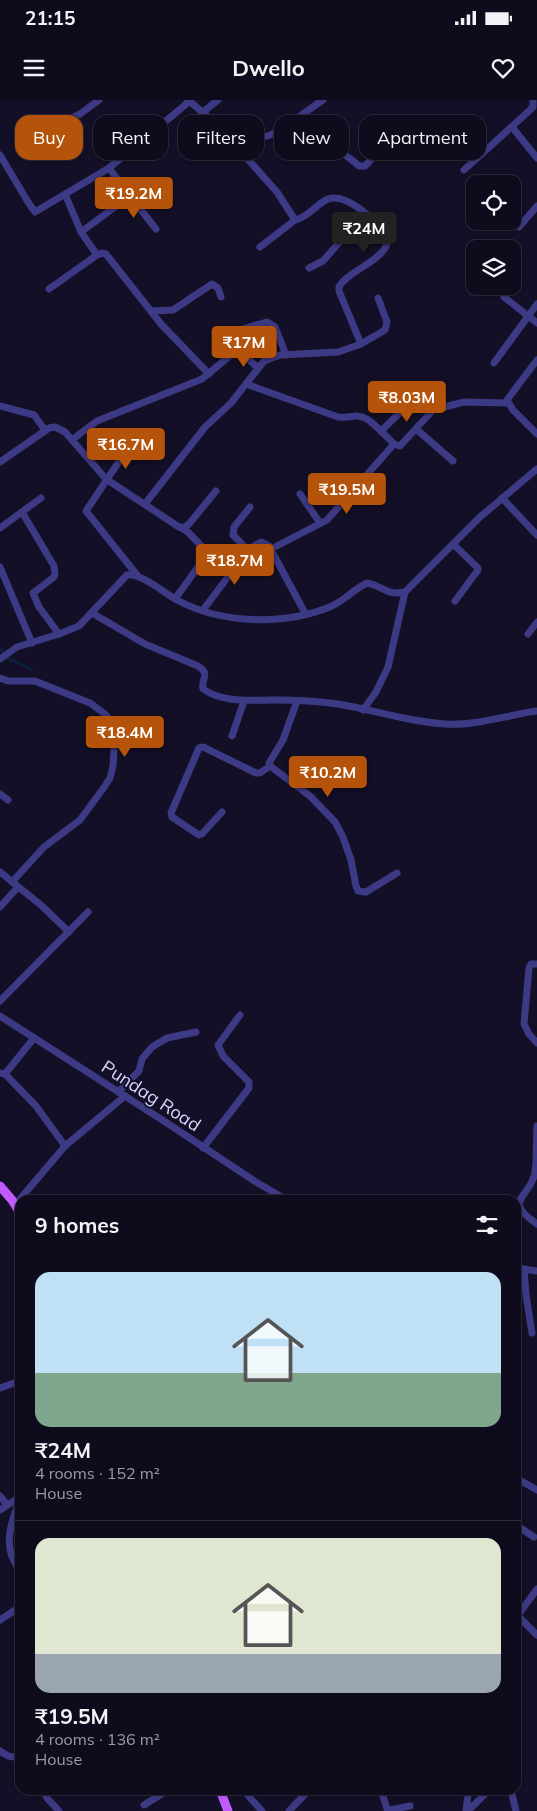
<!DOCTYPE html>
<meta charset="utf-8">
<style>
:root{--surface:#0e0b1c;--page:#171425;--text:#f1f3f6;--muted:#9b9ba3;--line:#2e2b3b;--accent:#b45309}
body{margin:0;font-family:Mulish,sans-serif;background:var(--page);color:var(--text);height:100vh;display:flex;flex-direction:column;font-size:19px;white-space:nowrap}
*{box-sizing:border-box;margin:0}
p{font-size:16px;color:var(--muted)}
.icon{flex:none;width:28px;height:28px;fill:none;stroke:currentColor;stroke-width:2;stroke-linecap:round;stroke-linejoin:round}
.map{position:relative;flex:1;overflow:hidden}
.drawer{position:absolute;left:15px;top:1095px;width:506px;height:600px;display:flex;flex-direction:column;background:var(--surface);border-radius:15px;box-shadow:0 1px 4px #0004,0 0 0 1px var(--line)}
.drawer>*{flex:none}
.guide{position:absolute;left:15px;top:15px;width:508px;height:45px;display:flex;gap:10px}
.fabs{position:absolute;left:466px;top:75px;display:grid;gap:10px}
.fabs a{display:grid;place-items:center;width:55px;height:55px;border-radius:10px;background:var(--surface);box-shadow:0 1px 4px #0004,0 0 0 1px var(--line);font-size:25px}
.price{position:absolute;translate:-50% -42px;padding:0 11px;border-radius:5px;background:var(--accent);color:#fff;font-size:16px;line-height:32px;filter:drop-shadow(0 1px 2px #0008)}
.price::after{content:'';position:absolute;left:50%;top:30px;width:15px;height:11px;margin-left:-8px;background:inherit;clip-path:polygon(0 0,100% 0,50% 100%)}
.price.on{background:#222;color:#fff}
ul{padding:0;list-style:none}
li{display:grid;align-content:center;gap:10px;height:265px;padding:0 20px}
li+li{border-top:1px solid var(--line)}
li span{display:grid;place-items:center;height:155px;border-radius:15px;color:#555}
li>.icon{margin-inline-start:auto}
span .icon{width:90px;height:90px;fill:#fffc;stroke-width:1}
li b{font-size:21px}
h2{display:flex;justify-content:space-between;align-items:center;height:60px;padding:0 20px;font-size:21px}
.tag{padding:0 18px;border-radius:15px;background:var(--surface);box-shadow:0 1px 4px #0004,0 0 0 1px var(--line);font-size:18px;line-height:45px}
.tag.on{background:var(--accent);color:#fff}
.status{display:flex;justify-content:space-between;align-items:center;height:35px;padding:0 25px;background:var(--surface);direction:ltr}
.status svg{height:14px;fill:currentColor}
header{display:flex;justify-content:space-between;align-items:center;height:65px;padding:0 20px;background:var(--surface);font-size:22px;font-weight:700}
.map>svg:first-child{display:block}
</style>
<div class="status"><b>21:15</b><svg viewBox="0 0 49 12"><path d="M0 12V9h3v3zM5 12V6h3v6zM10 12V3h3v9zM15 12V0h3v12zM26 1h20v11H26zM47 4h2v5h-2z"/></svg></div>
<header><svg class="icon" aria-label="menu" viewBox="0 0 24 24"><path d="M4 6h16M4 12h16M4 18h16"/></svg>Dwello<svg class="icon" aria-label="heart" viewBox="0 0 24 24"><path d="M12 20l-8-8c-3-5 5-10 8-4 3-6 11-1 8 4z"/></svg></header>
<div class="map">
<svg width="537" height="1711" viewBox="0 0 537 1711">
<rect width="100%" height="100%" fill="#130f26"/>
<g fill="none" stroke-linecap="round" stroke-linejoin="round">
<!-- stream -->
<g stroke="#0c2248" stroke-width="2">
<polyline points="0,549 5,554"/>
<polyline points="8,558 32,570"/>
</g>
<!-- minor -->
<g stroke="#3d3a85" stroke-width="7">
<path d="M 188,0 C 211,19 241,50 272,34 C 290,25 306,11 323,0"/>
<polyline points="203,12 218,0"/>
<polyline points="297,18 353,61 359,66 365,66 405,24"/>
<polyline points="60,24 80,14 99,0"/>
<polyline points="512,27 537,58"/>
<polyline points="236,35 245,56 277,92 295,120 260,147"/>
<polyline points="0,55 28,102 35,112 109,68"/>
<polyline points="464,70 529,11 533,7 533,0"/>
<polyline points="65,94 81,132"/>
<polyline points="130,96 156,129"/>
<path d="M 295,120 C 309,117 316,104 328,99 C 348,92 379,124 389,138 C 385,162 349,169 339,187 L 339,191 L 361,244"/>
<polyline points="519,127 537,106"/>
<polyline points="97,155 81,132 130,96 109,68 190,1"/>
<polyline points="309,168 323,161 345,136 367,116"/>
<polyline points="49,189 97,155 102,153 106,154 161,224 209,274"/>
<polyline points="504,197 537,223"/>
<polyline points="151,211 173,210 212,184 218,188 221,197"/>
<polyline points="235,231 267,222 275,227 286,255"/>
<polyline points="537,260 507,300 513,310 537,334"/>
<polyline points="494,263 537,204"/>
<path d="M 246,284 L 338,317 C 344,318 349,317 355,316 C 366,315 373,324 381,331 L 415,298 L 419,299 L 433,310 L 464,302 L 508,303"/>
<polyline points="0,306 34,315 45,330"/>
<polyline points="416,329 453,361"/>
<polyline points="381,331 394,344 400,346 433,310"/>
<path d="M 73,339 L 97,321 L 202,279 L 232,254 C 243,252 250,261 258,268"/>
<polyline points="128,348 86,411 137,475"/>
<polyline points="0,362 49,328 55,327 65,332 106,379 179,427 183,428 189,424 216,391"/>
<polyline points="300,394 320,423"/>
<polyline points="502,398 537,435"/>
<polyline points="145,404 205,327 231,303 264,261 280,255 338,252 361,244 385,230 387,222 378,198"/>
<polyline points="250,407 234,427 233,435 245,447 249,449 261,442 269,446 305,513"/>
<polyline points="22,412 54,466 55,474 54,477 33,493 39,507 59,534"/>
<polyline points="0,428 41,398"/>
<polyline points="453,444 478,468 478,470 455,501"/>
<polyline points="271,449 327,420 394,344"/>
<polyline points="0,467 32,543"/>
<polyline points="175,499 208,453 188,432 180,427"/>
<polyline points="203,510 249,449"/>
<path d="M 92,513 L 145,544 L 198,566 C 211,575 201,577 203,589 C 223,603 250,600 273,600 C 294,600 317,601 338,604 C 375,610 408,622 446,624 C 475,626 508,615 537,611"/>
<polyline points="528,534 537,522"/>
<path d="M 0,559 L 17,547 L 59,534 L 79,526 L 127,475 C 141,473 164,493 177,500 C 221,524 285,526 332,506 C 345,500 354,489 367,483 C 383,486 387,496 405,492 L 480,417 L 537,369"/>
<polyline points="0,578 8,581 35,581 90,603 105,614 112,623 115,633 113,666 110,678 105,686 80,720 44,747 12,782"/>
<polyline points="297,601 283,640 269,663 270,666 310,696 335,722 343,737 351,760 356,786 358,791 366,792 397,773"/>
<polyline points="363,610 376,592 388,567 405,492"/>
<polyline points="232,636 244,601"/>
<polyline points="0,694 8,700"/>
<polyline points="222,712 202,734 199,735 172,717 171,713 199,648 203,647 256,673 260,673 270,666"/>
<polyline points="0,772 42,806 69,832"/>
<polyline points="0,807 18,787"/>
<polyline points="537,864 531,864 529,868 524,924 529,934 537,943"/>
<polyline points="0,901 88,812"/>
<polyline points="0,916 167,1023 256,1082 287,1100"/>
<polyline points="0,973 5,974 36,1006 65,1046"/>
<polyline points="5,974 34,938"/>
<polyline points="118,992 139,971 142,959 152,947 167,938 196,932"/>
<path d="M 537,1026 C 536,1042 537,1058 535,1073 C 529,1099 502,1100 537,1124"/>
<polyline points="203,1048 249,988 249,982 223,956 218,945 240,915"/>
<polyline points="15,1105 65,1046 125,996"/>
<polyline points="516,1168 537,1171"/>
<polyline points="524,1169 526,1195 532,1233"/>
<polyline points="0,1288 20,1281"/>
<polyline points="516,1378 537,1390"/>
<polyline points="0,1396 7,1405"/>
<path d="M 20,1398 C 11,1424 1,1446 20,1471"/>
<polyline points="0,1410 20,1397"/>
<polyline points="516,1425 534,1437"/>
<polyline points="518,1516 537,1535"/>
<polyline points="516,1518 537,1489"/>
<polyline points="0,1520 20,1507"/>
<polyline points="0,1651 8,1656 20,1658"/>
<polyline points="43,1690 47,1698 59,1711"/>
<polyline points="243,1690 262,1711"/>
<polyline points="381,1690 387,1709 390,1710 410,1706"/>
<polyline points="511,1690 516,1711"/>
<polyline points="144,1705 168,1690"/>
<polyline points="289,1711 309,1690"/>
<polyline points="466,1711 468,1695 467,1690"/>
<polyline points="468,1711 489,1690"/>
</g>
<!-- major -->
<g stroke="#c25bff" stroke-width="9">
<polyline points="0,1086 12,1100 20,1113"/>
<polyline points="220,1690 228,1711"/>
</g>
</g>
<g text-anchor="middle" stroke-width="4" stroke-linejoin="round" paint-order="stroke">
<!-- street labels -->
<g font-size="18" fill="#d9d4ff" stroke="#130f26">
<text transform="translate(151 996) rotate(33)" y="6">Pundag Road</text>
</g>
</g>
</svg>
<div class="fabs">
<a><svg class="icon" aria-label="locate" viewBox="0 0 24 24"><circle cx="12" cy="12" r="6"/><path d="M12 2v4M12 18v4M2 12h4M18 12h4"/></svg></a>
<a><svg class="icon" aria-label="layers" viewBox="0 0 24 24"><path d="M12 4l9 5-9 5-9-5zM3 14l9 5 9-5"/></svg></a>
</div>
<b class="price" style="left:134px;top:119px">₹19.2M</b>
<b class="price on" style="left:364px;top:154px">₹24M</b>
<b class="price" style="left:244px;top:268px">₹17M</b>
<b class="price" style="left:407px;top:323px">₹8.03M</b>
<b class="price" style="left:126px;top:370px">₹16.7M</b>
<b class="price" style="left:347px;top:415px">₹19.5M</b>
<b class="price" style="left:235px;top:486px">₹18.7M</b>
<b class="price" style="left:125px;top:658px">₹18.4M</b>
<b class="price" style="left:328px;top:698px">₹10.2M</b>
<div class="guide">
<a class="tag on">Buy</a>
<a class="tag">Rent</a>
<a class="tag">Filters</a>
<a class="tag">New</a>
<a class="tag">Apartment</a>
</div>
<section class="drawer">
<h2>9 homes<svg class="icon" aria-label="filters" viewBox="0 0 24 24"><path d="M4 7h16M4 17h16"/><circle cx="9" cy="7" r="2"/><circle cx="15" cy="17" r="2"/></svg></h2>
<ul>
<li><span style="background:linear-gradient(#bfe0f5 65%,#7fa58c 0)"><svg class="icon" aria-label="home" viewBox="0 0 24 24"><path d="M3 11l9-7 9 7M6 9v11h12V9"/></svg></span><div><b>₹24M</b><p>4 rooms · 152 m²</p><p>House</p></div></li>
<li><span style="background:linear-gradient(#dfe7d0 75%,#9aa5b1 0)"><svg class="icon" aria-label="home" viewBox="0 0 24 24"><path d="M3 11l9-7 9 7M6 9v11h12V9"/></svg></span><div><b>₹19.5M</b><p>4 rooms · 136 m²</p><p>House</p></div></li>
</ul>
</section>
</div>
